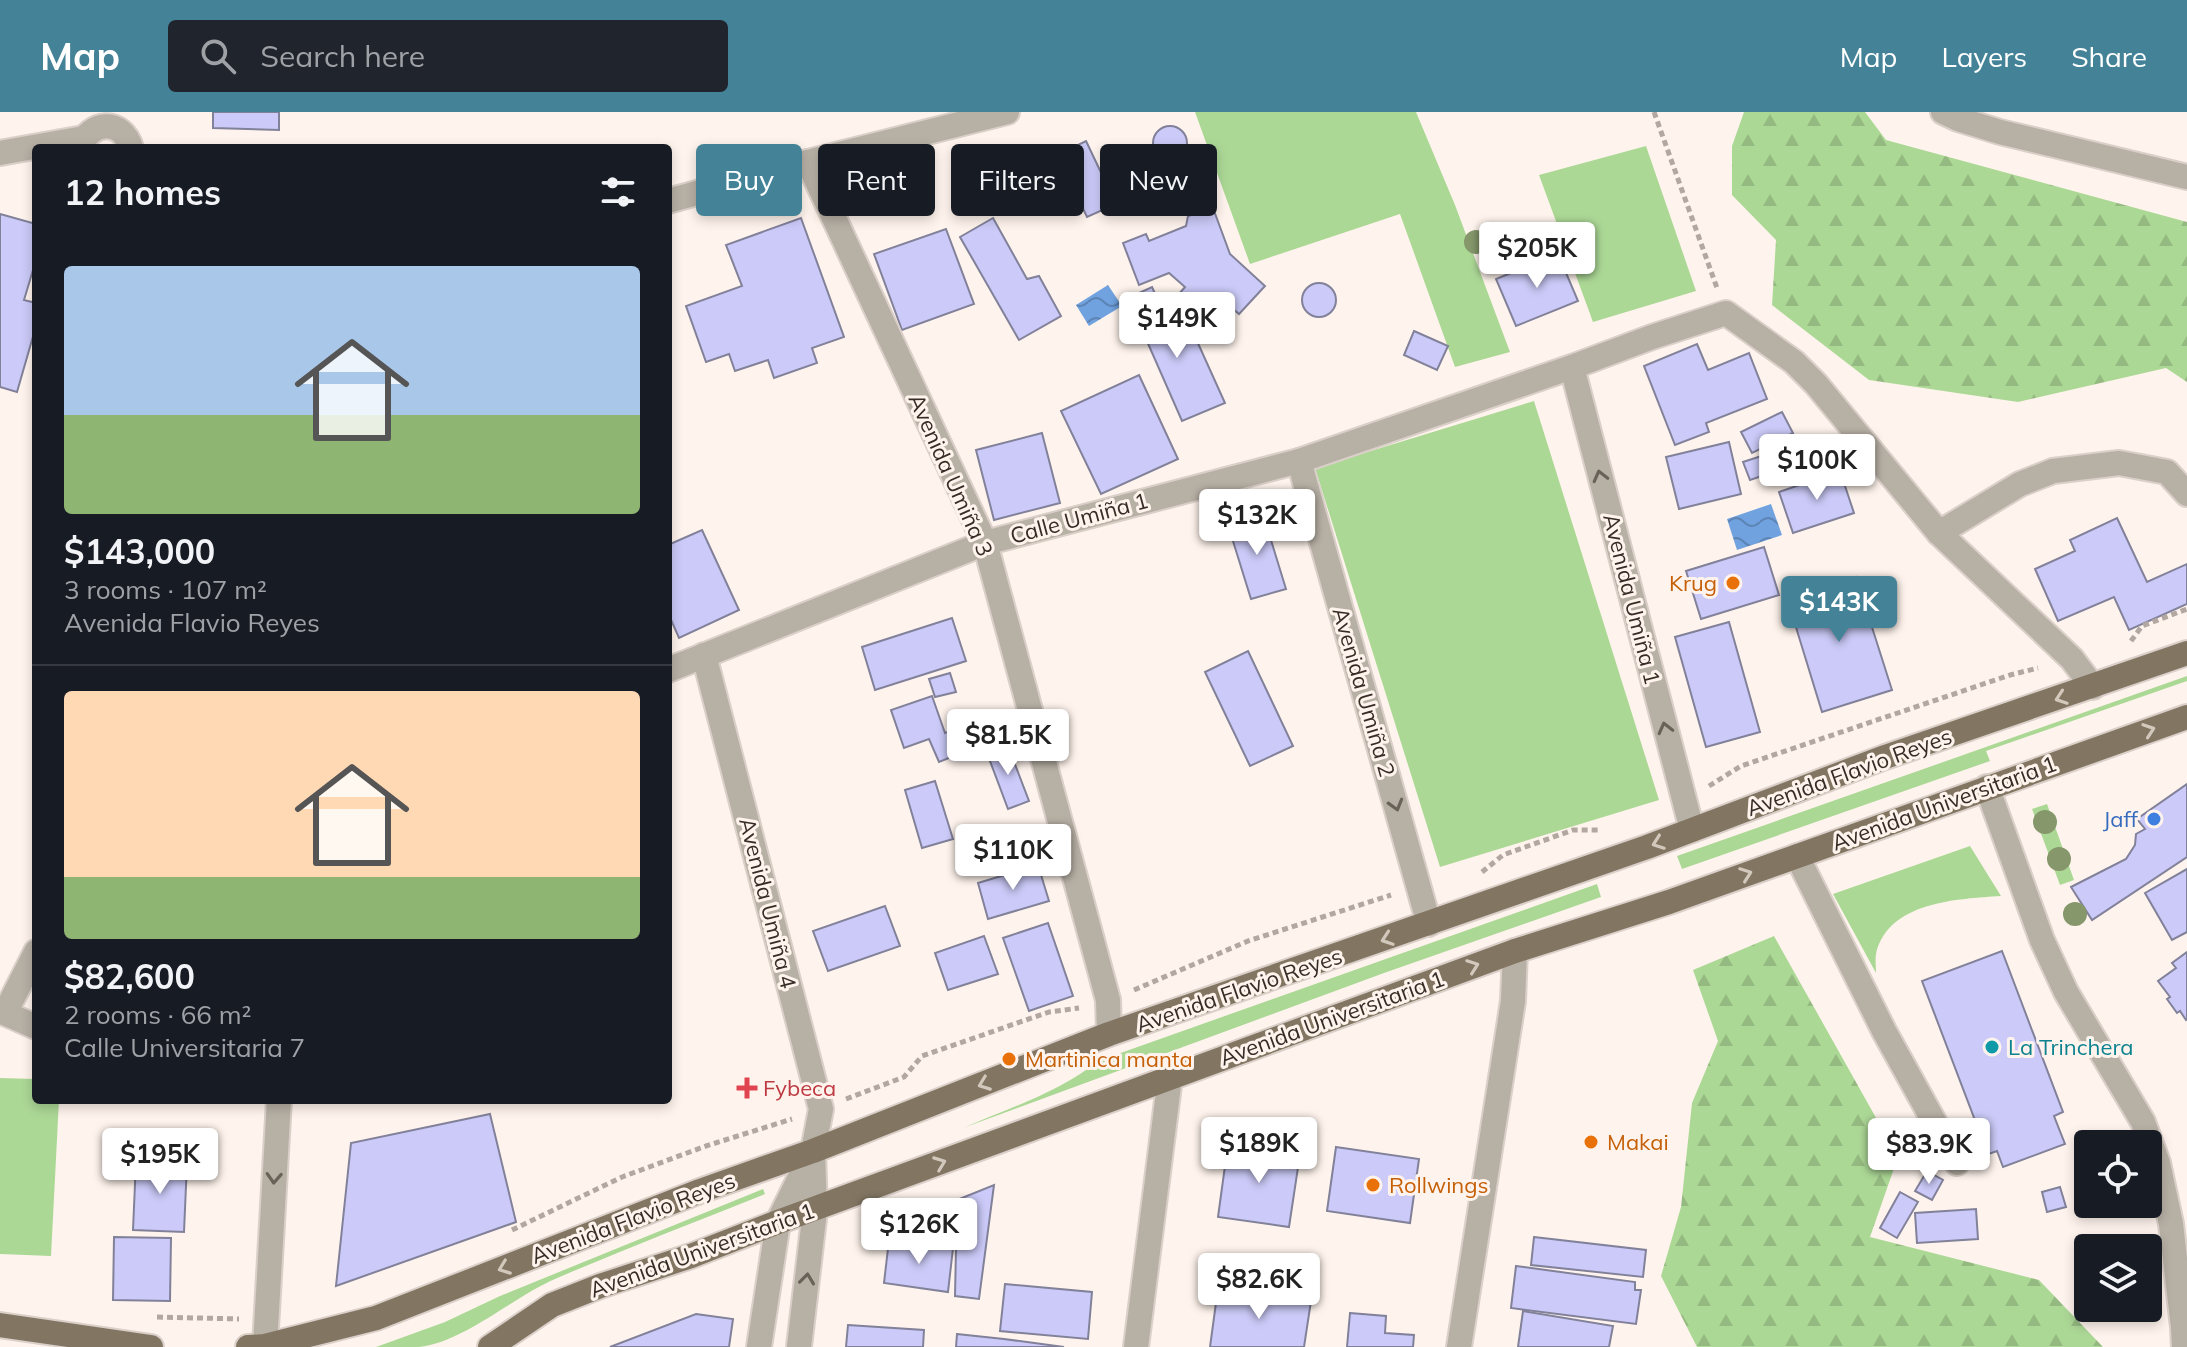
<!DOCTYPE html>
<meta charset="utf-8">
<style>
:root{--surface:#171b24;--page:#20242c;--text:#f1f3f6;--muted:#9ea1a6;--line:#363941;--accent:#448397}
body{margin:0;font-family:Mulish,sans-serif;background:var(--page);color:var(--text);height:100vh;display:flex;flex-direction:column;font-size:30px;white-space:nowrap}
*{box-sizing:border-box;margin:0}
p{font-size:26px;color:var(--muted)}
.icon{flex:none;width:44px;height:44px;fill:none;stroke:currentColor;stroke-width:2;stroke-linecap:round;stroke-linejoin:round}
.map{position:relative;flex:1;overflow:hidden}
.sheet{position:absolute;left:32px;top:32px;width:640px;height:960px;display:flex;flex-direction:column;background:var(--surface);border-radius:8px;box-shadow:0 4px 12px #0003}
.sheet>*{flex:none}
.hud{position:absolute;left:696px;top:32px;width:760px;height:72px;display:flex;gap:16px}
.fabs{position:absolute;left:2074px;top:1018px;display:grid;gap:16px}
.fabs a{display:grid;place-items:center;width:88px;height:88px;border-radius:8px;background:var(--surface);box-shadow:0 4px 12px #0003;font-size:40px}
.price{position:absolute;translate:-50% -68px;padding:0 18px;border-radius:8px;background:#fff;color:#222;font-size:26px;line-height:52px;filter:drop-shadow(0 2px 4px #0008)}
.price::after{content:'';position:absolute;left:50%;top:48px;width:24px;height:18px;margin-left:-12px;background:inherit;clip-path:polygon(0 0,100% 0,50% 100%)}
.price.on{background:var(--accent);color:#fff}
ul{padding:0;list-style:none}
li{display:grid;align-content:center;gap:16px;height:424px;padding:0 32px}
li+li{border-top:2px solid var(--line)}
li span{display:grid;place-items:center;height:248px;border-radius:8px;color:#555}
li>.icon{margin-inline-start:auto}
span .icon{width:144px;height:144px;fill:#fffc;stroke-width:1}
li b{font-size:34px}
h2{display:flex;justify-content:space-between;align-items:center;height:96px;padding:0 32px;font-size:34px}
.tag{padding:0 28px;border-radius:8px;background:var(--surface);box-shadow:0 4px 12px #0003;font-size:28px;line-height:72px}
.tag.on{background:var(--accent);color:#fff}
header{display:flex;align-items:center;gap:48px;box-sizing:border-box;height:112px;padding:0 40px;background:var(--accent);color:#fff}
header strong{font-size:38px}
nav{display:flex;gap:44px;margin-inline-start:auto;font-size:28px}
.search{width:560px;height:72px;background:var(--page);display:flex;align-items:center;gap:20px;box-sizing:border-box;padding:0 28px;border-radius:8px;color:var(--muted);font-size:30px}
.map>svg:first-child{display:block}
</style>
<header>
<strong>Map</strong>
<div class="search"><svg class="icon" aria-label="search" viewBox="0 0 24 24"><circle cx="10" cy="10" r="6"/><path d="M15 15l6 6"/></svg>Search here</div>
<nav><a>Map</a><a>Layers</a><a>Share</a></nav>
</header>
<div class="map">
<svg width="2187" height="1235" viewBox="0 0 2187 1235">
<defs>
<pattern id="forest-firs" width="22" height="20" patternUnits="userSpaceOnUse" patternTransform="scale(2)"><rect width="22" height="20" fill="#acd896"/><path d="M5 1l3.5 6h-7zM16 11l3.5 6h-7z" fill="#95ba81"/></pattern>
<pattern id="water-waves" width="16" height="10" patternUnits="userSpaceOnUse" patternTransform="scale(2)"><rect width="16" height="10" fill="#6fa2df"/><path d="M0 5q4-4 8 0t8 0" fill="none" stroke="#5c84b5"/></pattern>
</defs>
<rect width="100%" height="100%" fill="#fff4ed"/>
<!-- green -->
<g fill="#acd896">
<polygon points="1195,0 1416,0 1455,93 1510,240 1455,255 1400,102 1250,152"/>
<polygon points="1646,34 1696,179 1593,210 1539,63"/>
<polygon points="1534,289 1659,688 1440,755 1315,356"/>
<polygon points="2187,564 2187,569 1986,639 1990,649 1682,757 1677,744"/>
<polygon points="2047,692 2074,768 2060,773 2032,697"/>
<path d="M 1970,734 L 2001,784 C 1959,787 1888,789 1876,842 C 1875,848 1876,855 1876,861 L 1833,782 Z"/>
<path d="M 1597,772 L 1601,785 L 1384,861 L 963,1016 C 1009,996 1060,980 1098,949 Z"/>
<polygon points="0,966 36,967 36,988 59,988 51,1144 0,1142"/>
<path d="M 763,1077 L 765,1082 C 695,1110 624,1137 555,1167 C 513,1185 464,1230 419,1235 C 405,1235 390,1235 376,1235 L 445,1210 L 500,1184 Z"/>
</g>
<!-- forest -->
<g fill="url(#forest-firs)">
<polygon points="1744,0 1865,0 1886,28 2187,110 2187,270 2166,256 2018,290 1869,268 1772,193 1776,128 1732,83 1732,34"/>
<polygon points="1774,824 1898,1045 1870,1125 2039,1168 2103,1235 1697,1235 1661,1164 1681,1095 1692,991 1718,929 1693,858"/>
</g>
<!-- water -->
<g fill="url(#water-waves)">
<polygon points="1108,173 1122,194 1089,214 1076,193"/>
<polygon points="1771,392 1782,423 1737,438 1727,407"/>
</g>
<!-- building -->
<g fill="#cbcaf8" stroke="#82819a" stroke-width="2">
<polygon points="213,0 279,0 279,18 213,16"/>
<circle cx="1170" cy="31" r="17"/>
<polygon points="1086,29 1116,92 1087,105 1057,43"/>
<polygon points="1213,96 1230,142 1265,174 1239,202 1219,185 1195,211 1172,190 1185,175 1169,161 1139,173 1123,131 1146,122 1149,129 1186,114 1188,104"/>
<polygon points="0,102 36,112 36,148 24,188 36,191 36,214 17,280 0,275"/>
<polygon points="801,106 844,225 812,236 817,251 774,266 768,248 735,259 729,242 706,250 686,194 742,174 726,133"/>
<polygon points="993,106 1027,167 1039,164 1061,204 1019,228 960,125"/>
<polygon points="946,117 974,192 902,218 874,142"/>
<polygon points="1558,142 1578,189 1516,214 1496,167"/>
<circle cx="1319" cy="188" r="17"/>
<polygon points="1152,175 1176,229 1197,229 1225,291 1182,309 1128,186"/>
<polygon points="1414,219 1448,234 1437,258 1404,243"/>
<polygon points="1697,232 1708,258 1749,241 1767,287 1706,311 1709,320 1675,333 1644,254"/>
<polygon points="1139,263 1178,347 1101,382 1061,299"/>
<polygon points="1782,300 1793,321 1752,341 1741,320"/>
<polygon points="1042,321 1060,391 994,408 976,338"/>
<polygon points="1729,330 1741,382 1679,397 1666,345"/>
<polygon points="1777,339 1783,357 1750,368 1743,350"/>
<polygon points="1840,359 1854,401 1793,421 1779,380"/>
<polygon points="1263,402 1286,477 1251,487 1228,413"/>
<polygon points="2117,406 2147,470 2187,452 2187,492 2129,518 2114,485 2058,509 2035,457 2075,439 2070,428"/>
<polygon points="702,418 739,498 679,526 668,501 668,433"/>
<polygon points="1764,435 1779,483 1701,507 1686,459"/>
<polygon points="1856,465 1892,578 1822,600 1787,486"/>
<polygon points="952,506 966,549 875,578 862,535"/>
<polygon points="1729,510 1760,620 1706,635 1675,525"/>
<polygon points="1248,539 1293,634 1250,654 1205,560"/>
<polygon points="950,561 956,580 935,585 929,567"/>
<polygon points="932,584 945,621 991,603 1001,625 939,650 929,627 904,636 891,598"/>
<polygon points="1008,634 1029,689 1008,697 987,641"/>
<polygon points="935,669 953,727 922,736 905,678"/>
<polygon points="2187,672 2187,745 2092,808 2071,775 2126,747 2135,733 2136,722 2145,717 2137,707"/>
<polygon points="1038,753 1049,789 988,807 978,771"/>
<polygon points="2187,757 2187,820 2172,828 2145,781"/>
<polygon points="885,794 900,834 828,859 813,819"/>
<polygon points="1048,811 1073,884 1029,899 1003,826"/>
<polygon points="984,824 998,862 948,878 935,841"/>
<polygon points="2002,839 2063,1000 2054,1004 2065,1032 2003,1055 1997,1039 1977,1046 1965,1015 1976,1011 1922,869"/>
<polygon points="2187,840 2187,907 2186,908 2180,899 2177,901 2167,887 2170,885 2158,869 2176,856 2172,851"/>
<polygon points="490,1002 516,1110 336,1174 351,1031"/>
<polygon points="1228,1032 1300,1042 1289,1115 1218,1105"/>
<polygon points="1336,1035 1419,1047 1410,1111 1327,1099"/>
<polygon points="136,1049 187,1051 184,1120 133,1118"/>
<polygon points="1927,1059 1943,1068 1932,1088 1915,1079"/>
<polygon points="994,1073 979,1187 955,1184 957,1088"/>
<polygon points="2060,1075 2066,1095 2047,1100 2042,1080"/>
<polygon points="1900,1080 1918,1090 1897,1126 1880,1116"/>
<polygon points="1976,1097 1978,1127 1917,1131 1915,1101"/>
<polygon points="114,1125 171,1126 170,1189 113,1188"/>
<polygon points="1534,1125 1646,1138 1643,1165 1531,1153"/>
<polygon points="889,1128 953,1136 948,1180 884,1171"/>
<polygon points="1516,1154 1635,1170 1635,1178 1641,1178 1636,1212 1511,1196"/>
<polygon points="1005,1172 1092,1180 1088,1227 1000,1219"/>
<polygon points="1218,1176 1311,1189 1304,1235 1210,1235"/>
<polygon points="1523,1199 1613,1214 1609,1235 1518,1235"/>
<polygon points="1350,1201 1386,1204 1385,1221 1414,1223 1413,1235 1347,1235"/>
<polygon points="696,1202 733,1207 729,1235 610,1235"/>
<polygon points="848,1213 924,1218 923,1235 846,1235"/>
<polygon points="957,1222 1004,1227 1064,1235 956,1235"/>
</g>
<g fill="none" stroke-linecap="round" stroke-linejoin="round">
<defs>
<g id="minor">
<polyline points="1943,0 1958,7 2000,20 2187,65"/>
<path d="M 80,36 C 90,8 122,6 131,36"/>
<polyline points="0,41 84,26"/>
<polyline points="808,50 985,431 1108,888 1109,922"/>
<polyline points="668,89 808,50 1007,0"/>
<polyline points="1572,255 1692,718"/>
<polyline points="1299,349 1429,812"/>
<polyline points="1939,421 2020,372 2053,359 2119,351 2167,360 2187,382"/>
<polyline points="704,543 821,997 813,1039 815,1098 799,1235"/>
<polyline points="668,558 985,431 1299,349 1572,255 1652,225 1726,201 1794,250 1816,272 1939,421 2072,547 2093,575"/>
<polyline points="1987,675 2042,828 2066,880 2143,1010 2158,1051 2171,1112 2183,1215 2184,1235"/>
<polyline points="1797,744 1884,919 1957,1051"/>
<polyline points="0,899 36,915"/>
<polyline points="5,901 36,840"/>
<polyline points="265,1234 279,988"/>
<polyline points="759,1235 778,1110 812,1041"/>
<polyline points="1136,1235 1170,965"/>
<polyline points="1459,1235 1513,889 1515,839"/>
</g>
<g id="major">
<polyline points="0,1213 151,1235"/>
<polyline points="248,1235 265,1234 376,1206 700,1079 813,1039 1109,922 1647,735 1885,645 2187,541"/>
<polyline points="490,1235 552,1193 600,1174 691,1144 778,1110 1515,839 1669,790 2187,605"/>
</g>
</defs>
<!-- minor casing -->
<use href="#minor" stroke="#dbd0c9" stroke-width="28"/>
<!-- major casing -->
<use href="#major" stroke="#dbd0c9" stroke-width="28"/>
<!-- path -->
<g stroke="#b3a8a1" stroke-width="5" stroke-dasharray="6 4" stroke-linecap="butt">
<polyline points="1654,0 1717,176"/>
<polyline points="2131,529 2142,514 2187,497"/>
<polyline points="1709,674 1741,654 2010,563 2038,556"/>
<polyline points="1482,760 1503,743 1573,718 1601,718"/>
<polyline points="1134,878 1248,829 1391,783"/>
<polyline points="846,987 904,965 922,944 1049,900 1079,896"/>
<polyline points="512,1118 622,1065 706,1034 792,1007"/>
<polyline points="157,1205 239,1207"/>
</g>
<!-- minor -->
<use href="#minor" stroke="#b7b0a5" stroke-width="24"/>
<!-- major -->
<use href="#major" stroke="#827562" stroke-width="24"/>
</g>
<!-- trees -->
<g fill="#85976b">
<circle cx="1476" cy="130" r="12"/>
<circle cx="2045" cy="710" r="12"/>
<circle cx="2059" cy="747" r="12"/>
<circle cx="2075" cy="802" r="12"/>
</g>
<!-- one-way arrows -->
<defs><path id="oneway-chevron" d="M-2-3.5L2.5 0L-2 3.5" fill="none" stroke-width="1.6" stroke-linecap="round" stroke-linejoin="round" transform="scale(2)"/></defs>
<g stroke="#6a6159">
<use href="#oneway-chevron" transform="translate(1600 364) rotate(-104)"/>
<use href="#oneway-chevron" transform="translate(1665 616) rotate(-104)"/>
<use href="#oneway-chevron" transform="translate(1396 693) rotate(74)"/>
<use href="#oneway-chevron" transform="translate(274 1066) rotate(93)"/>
<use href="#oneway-chevron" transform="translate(807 1167) rotate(-83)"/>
</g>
<g stroke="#d3c8bc">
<use href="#oneway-chevron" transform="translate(2061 586) rotate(161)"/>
<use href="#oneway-chevron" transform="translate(2149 618) rotate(-19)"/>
<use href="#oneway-chevron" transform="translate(1658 731) rotate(160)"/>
<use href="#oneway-chevron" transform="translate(1746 762) rotate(-20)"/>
<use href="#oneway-chevron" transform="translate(1387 827) rotate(161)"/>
<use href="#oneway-chevron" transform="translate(1473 854) rotate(-20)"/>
<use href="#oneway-chevron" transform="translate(984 972) rotate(159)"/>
<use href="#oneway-chevron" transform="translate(940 1051) rotate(-21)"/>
<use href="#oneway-chevron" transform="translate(504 1156) rotate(159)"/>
</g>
<!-- markers -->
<g fill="#e8710a" stroke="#fff4ed" stroke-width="3">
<circle cx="1733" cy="471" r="8"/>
<circle cx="1009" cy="947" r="8"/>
<circle cx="1591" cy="1030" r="8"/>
<circle cx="1373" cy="1073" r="8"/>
</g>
<circle fill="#3f7fe0" stroke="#fff4ed" stroke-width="3" cx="2154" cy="707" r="8"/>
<circle fill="#0f9aa8" stroke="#fff4ed" stroke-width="3" cx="1992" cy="935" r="8"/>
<path fill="#e0444e" stroke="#fff4ed" stroke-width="3" d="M743 964h8v8h8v8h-8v8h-8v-8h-8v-8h8z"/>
<g text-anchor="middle" stroke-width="6" stroke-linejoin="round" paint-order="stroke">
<!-- street labels -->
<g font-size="22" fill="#362d26" stroke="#fff4ed">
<text transform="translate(951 363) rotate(66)" y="8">Avenida Umiña 3</text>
<text transform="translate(1079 406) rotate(-15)" y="8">Calle Umiña 1</text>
<text transform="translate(1632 487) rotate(76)" y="8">Avenida Umiña 1</text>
<text transform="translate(1364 580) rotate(74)" y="8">Avenida Umiña 2</text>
<text transform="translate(1849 660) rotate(-20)" y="8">Avenida Flavio Reyes</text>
<text transform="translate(1944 691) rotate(-20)" y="8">Avenida Universitaria 1</text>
<text transform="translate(768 791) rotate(76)" y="8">Avenida Umiña 4</text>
<text transform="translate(1239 878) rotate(-19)" y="8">Avenida Flavio Reyes</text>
<text transform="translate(1332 906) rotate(-20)" y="8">Avenida Universitaria 1</text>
<text transform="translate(633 1106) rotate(-21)" y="8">Avenida Flavio Reyes</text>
<text transform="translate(702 1138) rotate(-20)" y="8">Avenida Universitaria 1</text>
</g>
<!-- food labels -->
<g font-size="22" fill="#c56008" stroke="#fff4ed" text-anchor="start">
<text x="1717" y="479" text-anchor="end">Krug</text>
<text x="1025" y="955">Martinica manta</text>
<text x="1607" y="1038">Makai</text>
<text x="1389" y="1081">Rollwings</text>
</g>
<!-- shop labels -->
<g font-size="22" fill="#366cbe" stroke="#fff4ed" text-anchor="end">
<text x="2138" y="715">Jaff</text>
</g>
<!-- culture labels -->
<g font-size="22" fill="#0d838f" stroke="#fff4ed" text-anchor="start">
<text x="2008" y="943">La Trinchera</text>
</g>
<!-- health labels -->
<g font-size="22" fill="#be3a42" stroke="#fff4ed" text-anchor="start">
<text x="763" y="984">Fybeca</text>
</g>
</g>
</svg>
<div class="fabs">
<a><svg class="icon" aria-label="locate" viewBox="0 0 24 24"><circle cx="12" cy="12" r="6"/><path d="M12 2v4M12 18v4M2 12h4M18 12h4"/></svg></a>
<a><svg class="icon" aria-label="layers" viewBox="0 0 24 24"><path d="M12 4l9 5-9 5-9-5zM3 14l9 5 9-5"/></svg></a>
</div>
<b class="price" style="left:1537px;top:178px">$205K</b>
<b class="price" style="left:1177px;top:248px">$149K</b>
<b class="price" style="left:1817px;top:390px">$100K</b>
<b class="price" style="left:1257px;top:445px">$132K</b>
<b class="price on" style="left:1839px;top:532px">$143K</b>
<b class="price" style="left:1008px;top:665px">$81.5K</b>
<b class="price" style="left:1013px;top:780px">$110K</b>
<b class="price" style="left:1259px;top:1073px">$189K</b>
<b class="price" style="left:1929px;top:1074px">$83.9K</b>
<b class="price" style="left:160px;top:1084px">$195K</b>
<b class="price" style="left:919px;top:1154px">$126K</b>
<b class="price" style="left:1259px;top:1209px">$82.6K</b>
<div class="hud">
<a class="tag on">Buy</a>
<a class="tag">Rent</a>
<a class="tag">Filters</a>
<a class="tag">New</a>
</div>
<section class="sheet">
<h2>12 homes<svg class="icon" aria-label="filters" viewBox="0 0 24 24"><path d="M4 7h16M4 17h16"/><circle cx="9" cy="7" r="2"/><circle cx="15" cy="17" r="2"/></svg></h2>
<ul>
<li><span style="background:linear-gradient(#a9c7e8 60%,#8fb573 0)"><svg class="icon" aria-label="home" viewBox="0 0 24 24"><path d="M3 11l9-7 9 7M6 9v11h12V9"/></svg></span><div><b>$143,000</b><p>3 rooms · 107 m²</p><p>Avenida Flavio Reyes</p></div></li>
<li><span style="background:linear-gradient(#ffd9b3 75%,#8fb573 0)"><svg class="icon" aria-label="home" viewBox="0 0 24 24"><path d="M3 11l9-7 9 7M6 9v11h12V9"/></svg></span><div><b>$82,600</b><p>2 rooms · 66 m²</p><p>Calle Universitaria 7</p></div></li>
</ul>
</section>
</div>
